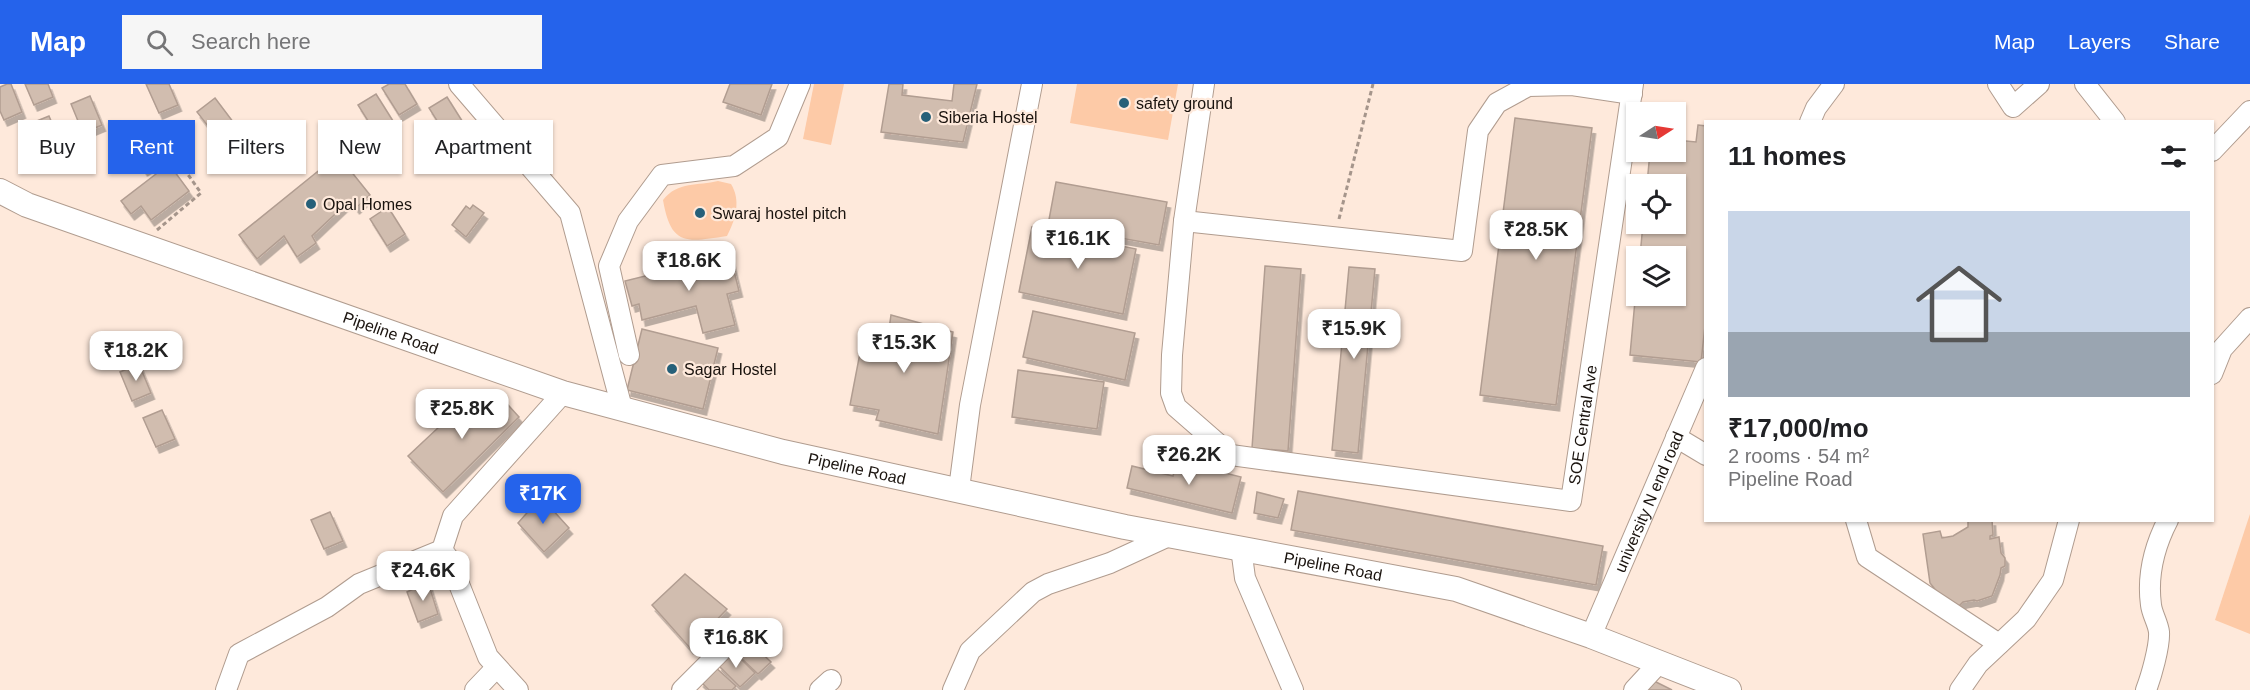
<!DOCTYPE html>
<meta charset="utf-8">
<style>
:root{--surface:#fff;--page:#f6f6f6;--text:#202124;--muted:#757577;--line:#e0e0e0;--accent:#2563eb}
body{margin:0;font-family:Helvetica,sans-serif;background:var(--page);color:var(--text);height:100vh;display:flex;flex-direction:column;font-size:22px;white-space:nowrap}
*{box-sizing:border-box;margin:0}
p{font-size:20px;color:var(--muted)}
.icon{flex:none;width:33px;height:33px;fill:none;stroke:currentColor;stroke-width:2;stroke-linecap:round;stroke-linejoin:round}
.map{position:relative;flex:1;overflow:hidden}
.drawer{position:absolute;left:1704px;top:36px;width:510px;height:402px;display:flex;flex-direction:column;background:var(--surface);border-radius:0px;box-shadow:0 2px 4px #0004}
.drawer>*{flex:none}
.guide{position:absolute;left:18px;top:36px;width:570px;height:54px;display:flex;gap:12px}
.needle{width:39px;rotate:78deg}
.fabs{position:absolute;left:1626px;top:18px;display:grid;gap:12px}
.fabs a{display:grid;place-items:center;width:60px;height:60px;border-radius:0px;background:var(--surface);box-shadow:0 2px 4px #0004;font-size:30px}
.price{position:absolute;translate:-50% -51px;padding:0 14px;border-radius:12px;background:#fff;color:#222;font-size:20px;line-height:39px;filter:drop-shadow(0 2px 3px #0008)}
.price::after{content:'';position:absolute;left:50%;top:36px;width:18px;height:14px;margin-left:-9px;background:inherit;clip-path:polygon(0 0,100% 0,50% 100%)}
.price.selected{background:var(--accent);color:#fff}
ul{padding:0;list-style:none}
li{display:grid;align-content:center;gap:12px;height:318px;padding:0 24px}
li+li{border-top:2px solid var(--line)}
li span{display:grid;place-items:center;height:186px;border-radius:0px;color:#555}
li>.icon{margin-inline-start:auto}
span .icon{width:108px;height:108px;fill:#fffc;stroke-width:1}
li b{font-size:26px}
h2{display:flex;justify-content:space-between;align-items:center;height:72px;padding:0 24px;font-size:26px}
.pill{padding:0 21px;border-radius:0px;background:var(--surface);box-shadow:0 2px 4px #0004;font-size:21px;line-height:54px}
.pill.selected{background:var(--accent);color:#fff}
header{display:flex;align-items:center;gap:36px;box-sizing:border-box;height:84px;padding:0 30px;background:var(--accent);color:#fff}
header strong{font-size:28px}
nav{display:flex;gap:33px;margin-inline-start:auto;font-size:21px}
.search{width:420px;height:54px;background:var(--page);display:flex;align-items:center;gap:15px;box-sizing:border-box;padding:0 21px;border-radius:0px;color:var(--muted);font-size:22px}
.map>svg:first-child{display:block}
</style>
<header>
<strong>Map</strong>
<div class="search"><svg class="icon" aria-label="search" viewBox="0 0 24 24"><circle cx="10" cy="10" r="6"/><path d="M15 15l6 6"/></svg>Search here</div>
<nav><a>Map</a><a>Layers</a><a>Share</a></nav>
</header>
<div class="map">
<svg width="2250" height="606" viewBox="0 0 2250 606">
<defs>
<filter id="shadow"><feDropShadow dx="3.5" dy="6" stdDeviation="0" flood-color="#0004"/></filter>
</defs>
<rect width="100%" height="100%" fill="#fee9db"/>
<!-- green -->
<g fill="#fdcaa7">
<polygon points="814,0 844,0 831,61 803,55"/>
<polygon points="1077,0 1178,0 1168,56 1070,39"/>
<path d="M 718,97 L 731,100 C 741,116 736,135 727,152 C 687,158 671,163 663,116 C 678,97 698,102 718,97 Z"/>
<polygon points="2250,430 2250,550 2215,536"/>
</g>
<!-- building -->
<g fill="#d1bdaf" stroke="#b19d91" stroke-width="1.5" filter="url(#shadow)">
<polygon points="7,0 11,0 22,28 4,36 0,27 0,3"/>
<polygon points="25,0 48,0 53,13 34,21"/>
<polygon points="146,0 169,0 178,21 159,29"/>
<polygon points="389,0 405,0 417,20 399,31 382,4"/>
<polygon points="730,0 772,0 761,31 723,18"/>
<polygon points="889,0 903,0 902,11 952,17 954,0 977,0 963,58 881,48"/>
<polygon points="376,10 393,37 375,48 358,21"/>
<polygon points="90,12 102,41 83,49 71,20"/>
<polygon points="447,13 464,40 446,51 429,24"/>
<polygon points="215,14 240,47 222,60 197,28"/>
<polygon points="49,32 60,58 43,65 32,39"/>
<polygon points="1515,34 1592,44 1556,321 1480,311"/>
<polygon points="1698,41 1706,42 1706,233 1701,278 1630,271 1636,206 1636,212 1676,212 1676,172 1640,172 1643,140 1676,140 1676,100 1647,100 1650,68 1676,68 1676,56 1696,58"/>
<polygon points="151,46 167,71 144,86 129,62"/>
<polygon points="338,71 370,111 356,124 350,116 312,152 316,159 297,173 284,152 257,175 239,151"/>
<polygon points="169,80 189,107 151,136 141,122 131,130 121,117"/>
<polygon points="1056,98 1167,118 1159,161 1048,141"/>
<polygon points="473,121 484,129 466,153 452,141 466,122 470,125"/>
<polygon points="388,123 405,150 387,162 370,135"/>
<polygon points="1032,143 1136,165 1123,230 1019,208"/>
<polygon points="730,171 739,207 727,210 735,241 703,249 696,222 642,236 639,220 632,222 625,197"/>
<polygon points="1265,182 1301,185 1288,367 1252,364"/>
<polygon points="1349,183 1375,185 1358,369 1332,366"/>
<polygon points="1033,227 1135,249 1125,296 1023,273"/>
<polygon points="891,231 953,248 938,350 876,336 879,326 850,321 864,248 888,252"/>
<polygon points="642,245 718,264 703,325 627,306"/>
<polygon points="139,280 151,309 132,317 120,288"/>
<polygon points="1018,286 1104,298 1097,345 1012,333"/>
<polygon points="472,312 484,326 500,312 519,333 443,408 408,372"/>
<polygon points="162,326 175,355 156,363 143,334"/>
<polygon points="1177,377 1241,393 1232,429 1127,404 1132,382 1173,392"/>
<polygon points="1298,407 1603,462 1596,501 1291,446"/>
<polygon points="1257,408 1284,415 1278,434 1254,429"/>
<polygon points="541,413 569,444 544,468 518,439"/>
<polygon points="330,428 343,457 324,465 311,436"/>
<polygon points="1992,436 1993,451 1990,452 1990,455 1999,453 2001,469 2005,474 2005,482 2001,484 2000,491 1992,512 1977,517 1974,516 1963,518 1958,523 1945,518 1930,499 1923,450 1940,447 1942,454 1953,452 1968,443 1968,436"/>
<polygon points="685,490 727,525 690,564 652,521"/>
<polygon points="428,498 438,530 418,538 407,508"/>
<polygon points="748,556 771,578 758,590 740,573 746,567 742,563"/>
<polygon points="733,567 755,589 740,603 718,581"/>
<polygon points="714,582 736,602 732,606 709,606 700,597"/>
<polygon points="1654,597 1672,606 1648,606"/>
</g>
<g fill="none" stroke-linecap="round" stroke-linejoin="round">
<defs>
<g id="minor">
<polyline points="459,0 570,129 622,324"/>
<path id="s1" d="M 1204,0 L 1184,137 L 1172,271 L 1171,309 L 1176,323 L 1231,371 L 1571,417 L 1633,0"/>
<polyline points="1998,0 2013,23 2039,0"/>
<polyline points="2085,0 2115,38"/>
<polyline points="1810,38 1816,24 1834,0"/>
<polyline points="2212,67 2250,27"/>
<polyline points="1184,137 1462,167 1478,47 1497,19 1528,2 1572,1 1632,10"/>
<polyline points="629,271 609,182 628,137 662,91 734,82 778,53 800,0"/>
<polyline points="2212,290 2222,265 2250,234"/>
<polyline points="1676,353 1706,371"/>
<polyline points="959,405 970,321 1032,0"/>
<polyline points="1856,436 1867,473 1999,560"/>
<polyline points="1241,464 1245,494 1293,606"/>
<polyline points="442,466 449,475 488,573 518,606"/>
<path id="s2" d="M 1591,552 L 1706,284"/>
<polyline points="226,606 239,570 327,523 359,500 442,466 453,432 563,309"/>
<polyline points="475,606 496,584"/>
<polyline points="682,606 733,555"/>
<polyline points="820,606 831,596"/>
<polyline points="953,606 970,567 1033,508 1048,500 1110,479 1171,451"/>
<polyline points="1634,606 1659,579"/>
<polyline points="1960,606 1978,580 2026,535 2053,496 2069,436"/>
<path d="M 2146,606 C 2151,593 2160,562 2159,548 C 2158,539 2152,530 2151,521 C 2147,491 2154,463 2168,436"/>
</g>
<g id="tertiary">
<path id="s3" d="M 0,107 L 27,121 L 563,309 L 783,368 L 1125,443 L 1456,505 L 1591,552 L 1729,606"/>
</g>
</defs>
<!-- minor casing -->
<use href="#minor" stroke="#b09c8f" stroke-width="22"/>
<!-- tertiary casing -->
<use href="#tertiary" stroke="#b09c8f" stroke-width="26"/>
<!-- path -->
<g stroke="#a5958b" stroke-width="3" stroke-dasharray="4.5 3" stroke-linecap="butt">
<polyline points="1339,135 1373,0"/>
<polyline points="157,146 201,109 165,58"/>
</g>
<!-- minor -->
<use href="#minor" stroke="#fff" stroke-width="20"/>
<!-- tertiary -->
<use href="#tertiary" stroke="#fff" stroke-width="24"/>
</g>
<!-- markers -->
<g fill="#266079" stroke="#fee9db" stroke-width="2">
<circle cx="1124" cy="19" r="6"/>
<circle cx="926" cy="33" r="6"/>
<circle cx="311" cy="120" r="6"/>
<circle cx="700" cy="129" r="6"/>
<circle cx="672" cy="285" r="6"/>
</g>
<g text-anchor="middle" stroke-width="4.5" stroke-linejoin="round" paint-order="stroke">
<!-- poi labels -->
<g font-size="16" fill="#1a130e" stroke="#fee9db" text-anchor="start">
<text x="1136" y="25">safety ground</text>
<text x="938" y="39">Siberia Hostel</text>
<text x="323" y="126">Opal Homes</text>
<text x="712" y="135">Swaraj hostel pitch</text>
<text x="684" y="291">Sagar Hostel</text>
</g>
<!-- street labels -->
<g font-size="16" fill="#1a130e" stroke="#fee9db">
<text dy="6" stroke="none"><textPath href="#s3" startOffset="416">Pipeline Road</textPath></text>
<text dy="6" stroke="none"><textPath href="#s1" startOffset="819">SOE Central Ave</textPath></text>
<text dy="6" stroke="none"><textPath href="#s3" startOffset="902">Pipeline Road</textPath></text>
<text dy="6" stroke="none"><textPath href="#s2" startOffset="146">university N end road</textPath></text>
<text dy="6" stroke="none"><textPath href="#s3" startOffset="1388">Pipeline Road</textPath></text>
</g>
</g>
</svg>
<div class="fabs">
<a><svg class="needle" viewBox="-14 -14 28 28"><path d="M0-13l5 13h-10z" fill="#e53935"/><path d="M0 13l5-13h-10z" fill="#757577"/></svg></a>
<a><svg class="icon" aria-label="locate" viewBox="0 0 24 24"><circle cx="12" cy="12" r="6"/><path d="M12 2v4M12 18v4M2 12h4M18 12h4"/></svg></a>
<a><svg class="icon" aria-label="layers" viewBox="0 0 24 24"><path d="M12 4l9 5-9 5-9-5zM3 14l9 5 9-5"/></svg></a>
</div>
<b class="price" style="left:1536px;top:177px">₹28.5K</b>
<b class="price" style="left:1078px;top:186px">₹16.1K</b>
<b class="price" style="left:689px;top:208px">₹18.6K</b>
<b class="price" style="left:1354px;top:276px">₹15.9K</b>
<b class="price" style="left:904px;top:290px">₹15.3K</b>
<b class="price" style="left:136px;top:298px">₹18.2K</b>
<b class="price" style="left:462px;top:356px">₹25.8K</b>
<b class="price" style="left:1189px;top:402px">₹26.2K</b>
<b class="price selected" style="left:543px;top:441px">₹17K</b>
<b class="price" style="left:423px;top:518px">₹24.6K</b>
<b class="price" style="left:736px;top:585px">₹16.8K</b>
<div class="guide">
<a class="pill">Buy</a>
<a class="pill selected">Rent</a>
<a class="pill">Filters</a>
<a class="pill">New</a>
<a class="pill">Apartment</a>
</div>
<section class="drawer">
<h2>11 homes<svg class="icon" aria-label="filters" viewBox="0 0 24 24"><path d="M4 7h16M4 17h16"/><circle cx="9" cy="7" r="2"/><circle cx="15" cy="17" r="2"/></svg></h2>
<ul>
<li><span style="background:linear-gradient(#c9d6e8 65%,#9aa5b1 0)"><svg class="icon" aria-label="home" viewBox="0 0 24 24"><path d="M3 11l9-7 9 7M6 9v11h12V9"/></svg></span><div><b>₹17,000/mo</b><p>2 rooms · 54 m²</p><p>Pipeline Road</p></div></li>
</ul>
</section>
</div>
